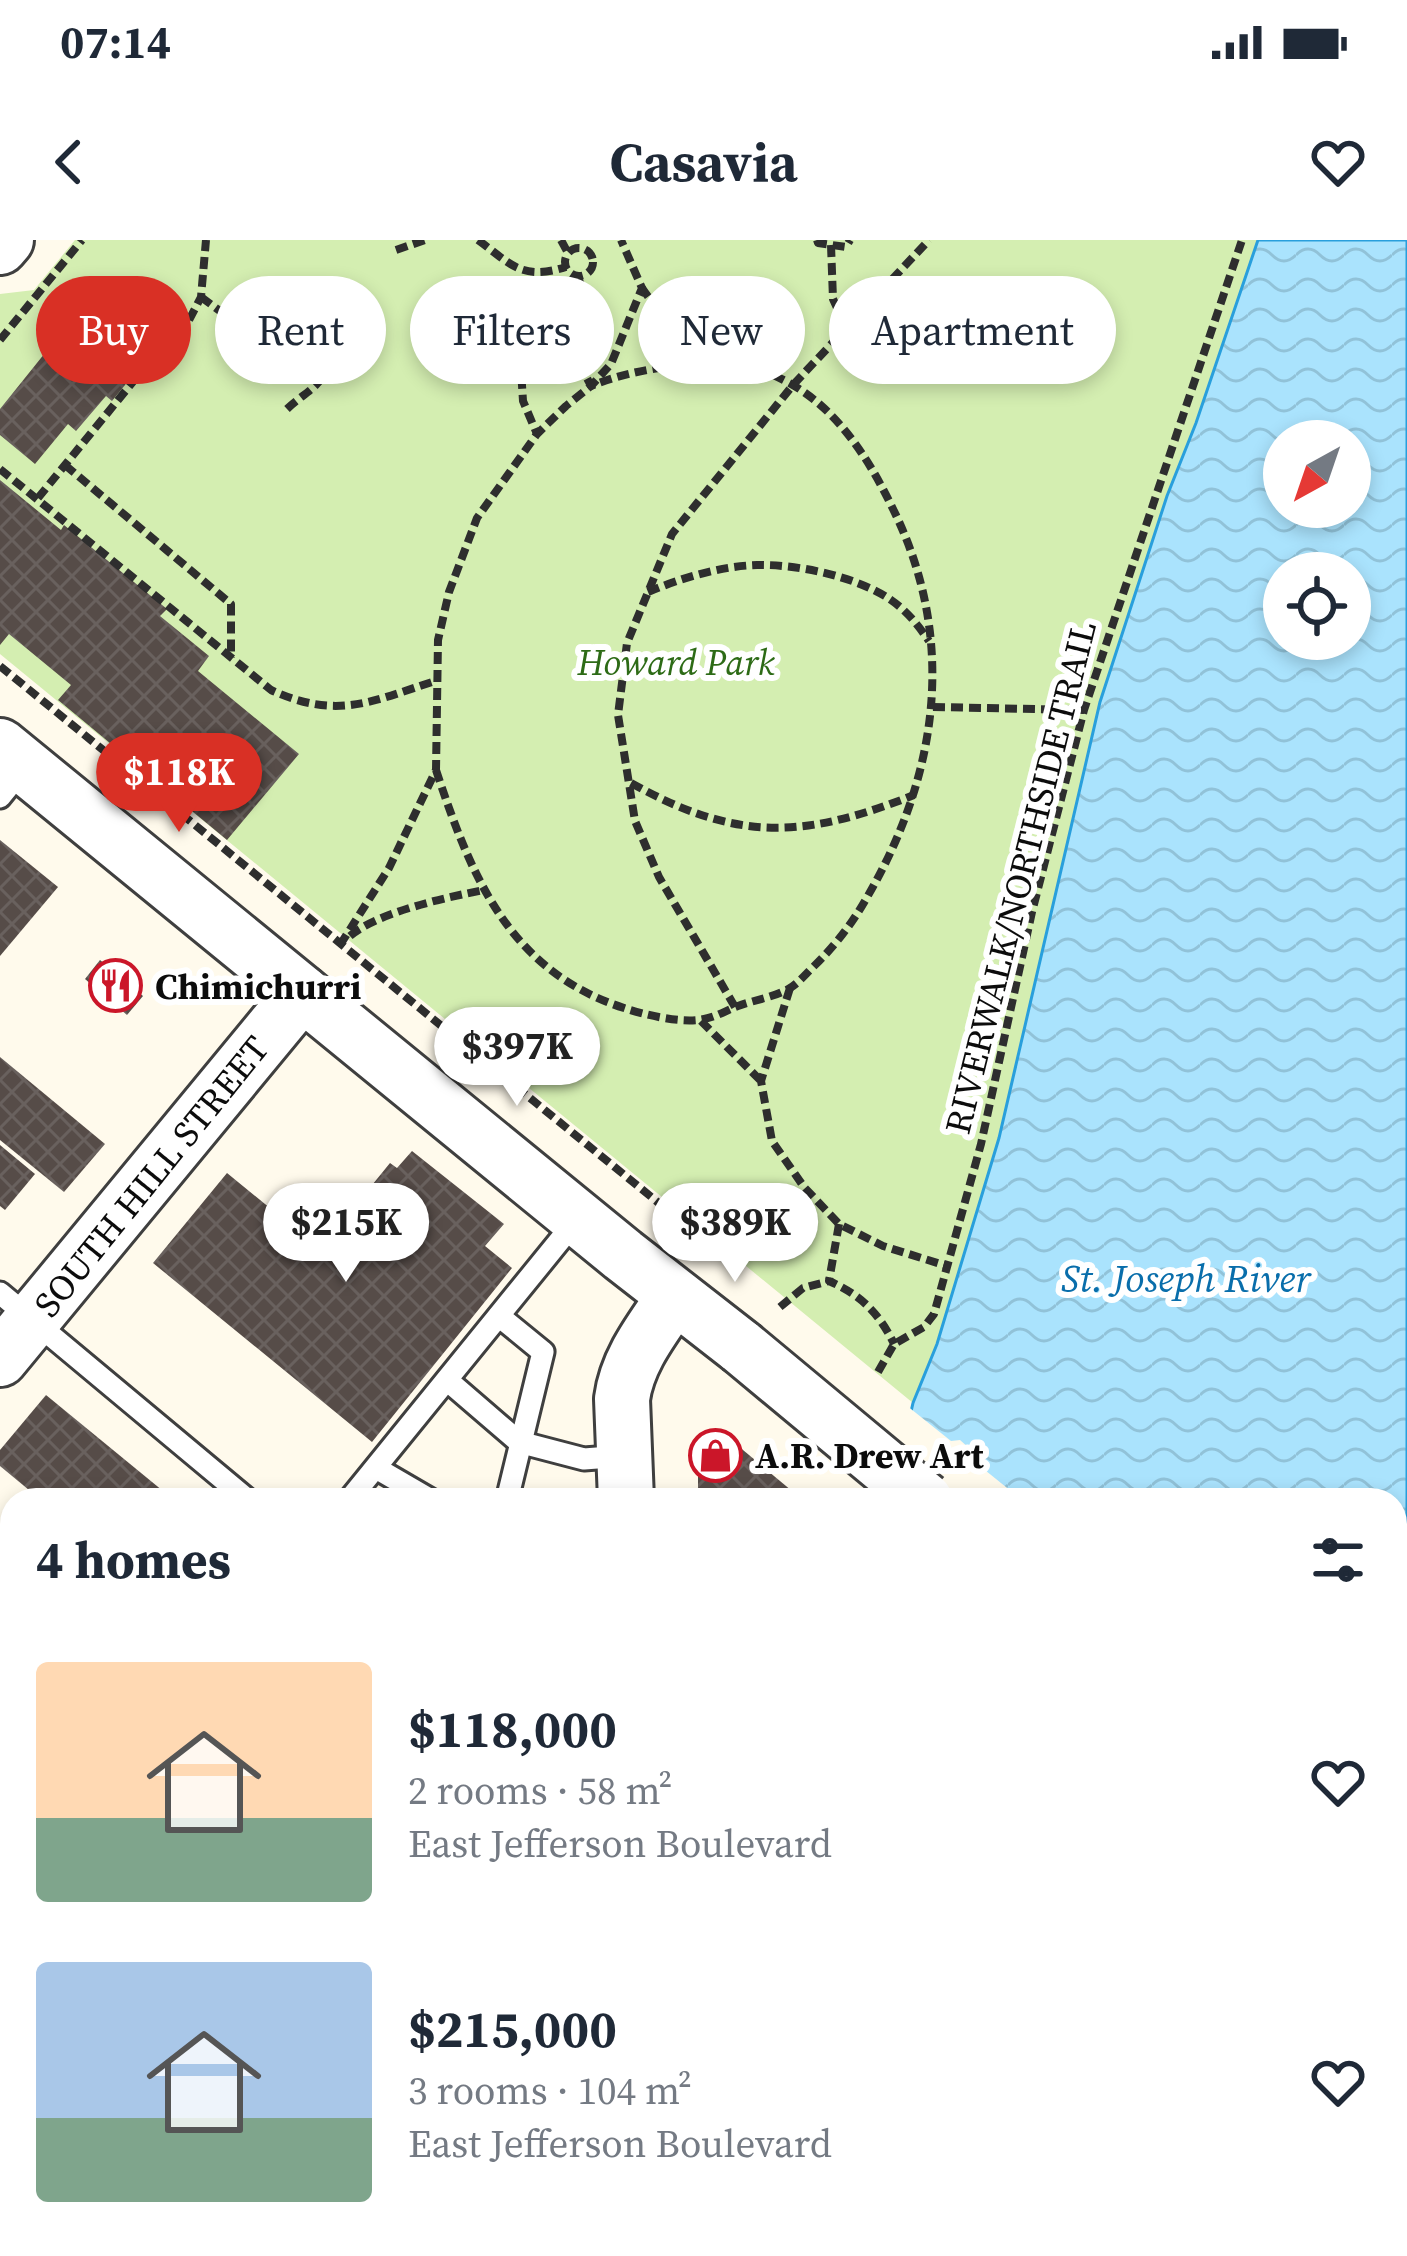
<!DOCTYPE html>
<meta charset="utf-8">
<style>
:root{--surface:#fff;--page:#f2f2f3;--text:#1f2937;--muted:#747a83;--accent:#d93025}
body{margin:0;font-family:"Source Serif 4",serif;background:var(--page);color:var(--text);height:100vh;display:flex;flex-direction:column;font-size:45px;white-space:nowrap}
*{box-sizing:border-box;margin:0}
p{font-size:39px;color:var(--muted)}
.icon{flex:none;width:66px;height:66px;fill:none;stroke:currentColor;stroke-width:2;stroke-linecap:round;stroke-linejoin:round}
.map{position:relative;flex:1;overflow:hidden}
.details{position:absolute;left:0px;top:1248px;width:1407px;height:768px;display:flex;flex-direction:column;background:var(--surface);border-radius:36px 36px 0 0;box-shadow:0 6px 18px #0003}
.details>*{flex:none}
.guide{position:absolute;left:36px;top:36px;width:1335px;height:108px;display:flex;gap:24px}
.needle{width:78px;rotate:220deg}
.fabs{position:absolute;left:1263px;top:180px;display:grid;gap:24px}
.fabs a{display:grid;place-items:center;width:108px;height:108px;border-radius:50%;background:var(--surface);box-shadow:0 6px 18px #0003;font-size:60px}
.price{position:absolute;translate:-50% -102px;padding:0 27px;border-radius:42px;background:#fff;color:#222;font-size:39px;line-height:78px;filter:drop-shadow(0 3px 6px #0008)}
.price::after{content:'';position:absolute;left:50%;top:72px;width:36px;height:27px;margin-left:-18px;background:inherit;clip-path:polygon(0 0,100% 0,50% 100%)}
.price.active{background:var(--accent);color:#fff}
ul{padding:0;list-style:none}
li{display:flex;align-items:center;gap:36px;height:300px;padding:0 36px}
li span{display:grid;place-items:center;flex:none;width:336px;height:240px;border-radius:12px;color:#555}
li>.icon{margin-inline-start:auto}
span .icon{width:144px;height:144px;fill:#fffc;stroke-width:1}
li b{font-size:51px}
h2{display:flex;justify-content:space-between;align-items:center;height:144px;padding:0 36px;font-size:51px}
.chip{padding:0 42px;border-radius:54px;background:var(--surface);box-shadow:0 6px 18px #0003;font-size:42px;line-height:108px}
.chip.active{background:var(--accent);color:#fff}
.status{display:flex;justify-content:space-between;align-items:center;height:84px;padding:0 60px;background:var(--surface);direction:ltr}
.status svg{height:33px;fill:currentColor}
header{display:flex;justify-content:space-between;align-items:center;height:156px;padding:0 36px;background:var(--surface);font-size:54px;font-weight:700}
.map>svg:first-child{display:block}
</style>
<div class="status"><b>07:14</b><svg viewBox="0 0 49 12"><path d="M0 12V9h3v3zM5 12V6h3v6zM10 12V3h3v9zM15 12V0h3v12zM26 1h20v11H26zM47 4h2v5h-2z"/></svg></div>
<header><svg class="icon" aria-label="back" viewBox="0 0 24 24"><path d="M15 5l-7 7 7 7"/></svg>Casavia<svg class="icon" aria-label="heart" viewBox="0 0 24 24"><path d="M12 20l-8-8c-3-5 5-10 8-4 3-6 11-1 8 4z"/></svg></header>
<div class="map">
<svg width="1407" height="2016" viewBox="0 0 1407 2016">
<defs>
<pattern id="water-waves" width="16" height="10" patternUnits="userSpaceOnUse" patternTransform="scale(3)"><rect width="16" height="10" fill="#aae3fd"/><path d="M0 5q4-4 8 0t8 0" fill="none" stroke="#91c2d8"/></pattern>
<pattern id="building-cross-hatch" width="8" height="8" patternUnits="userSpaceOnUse" patternTransform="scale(3)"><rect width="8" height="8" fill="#564c48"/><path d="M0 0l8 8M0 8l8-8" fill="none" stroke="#69615e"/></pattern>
</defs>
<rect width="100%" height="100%" fill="#fffaec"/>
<!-- park -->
<g fill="#d4eeb1">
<polygon points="75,0 1258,0 1196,183 1167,256 1100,462 999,898 937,1104 913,1163 0,414 0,54 34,50"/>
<polygon points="517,2004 890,2004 892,2016 512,2016"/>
</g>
<!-- water -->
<g fill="url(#water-waves)" stroke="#299fdc" stroke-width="3" fill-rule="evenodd">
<path d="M 1258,0 L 1407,0 L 1407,1530 L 1395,1530 L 1395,1260 L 891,1260 L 913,1163 L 937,1104 L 999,898 L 1100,462 L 1167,256 L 1196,183 ZM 1284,201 L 1350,201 L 1350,267 L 1284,267 ZM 1284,333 L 1350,333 L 1350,399 L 1284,399 Z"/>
<polygon points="1395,1917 1407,1951 1407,2016 892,2016 890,2004 1395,2004"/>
</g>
<!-- pier -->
<polygon fill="#fffaec" points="906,1165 951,1201 960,1200 970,1209 970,1218 1022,1260 885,1260"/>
<!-- building -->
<g fill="url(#building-cross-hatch)">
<polygon points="83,50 155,108 112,161 106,156 76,191 68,184 35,224 0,195 0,169 49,108 42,102"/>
<polygon points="0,240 61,290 64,285 167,369 160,376 209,416 198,431 299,514 227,600 58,460 71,445 9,394 0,405"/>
<polygon points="0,600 58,647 0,716"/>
<polygon points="100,720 143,756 127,775 85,739"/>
<polygon points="0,817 105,904 64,952 0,900"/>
<polygon points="0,905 35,934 5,970 0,966"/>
<polygon points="412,911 504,984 485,1006 512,1028 372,1202 153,1023 227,933 320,1009 390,923 397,928"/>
<polygon points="46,1155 174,1260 41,1260 0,1226 0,1210"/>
<polygon points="719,1190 798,1256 795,1260 698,1260 698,1198"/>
</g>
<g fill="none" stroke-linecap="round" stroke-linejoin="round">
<defs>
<g id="service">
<polyline points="0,557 25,526"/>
<polyline points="0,1053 248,1260"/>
<polyline points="499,1076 543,1112 507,1260"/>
<polyline points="447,1140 519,1202 584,1219 623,1216"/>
<polyline points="376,1228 431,1260"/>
<polyline points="349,1260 578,978"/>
<polyline points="0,1702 12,1688"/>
</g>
<polyline id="minor" points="0,1611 12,1621"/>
<g id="tertiary">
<polyline points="0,7 6,0"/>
<polyline points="0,506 623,1015 741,1107"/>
<polyline points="0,1119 302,753"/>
<path d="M 626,1260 L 622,1159 C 627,1120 653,1088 674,1057"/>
<polyline points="1395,1649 1407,1659"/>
<polyline points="192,2016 202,2004"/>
</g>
</defs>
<!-- service casing -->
<use href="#service" stroke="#3f3f3f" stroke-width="27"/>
<!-- minor casing -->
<use href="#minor" stroke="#3f3f3f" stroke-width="51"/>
<!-- tertiary casing -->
<use href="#tertiary" stroke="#3f3f3f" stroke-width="60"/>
<!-- path -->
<g stroke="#2e2e2e" stroke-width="8" stroke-dasharray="12 6" stroke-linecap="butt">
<path d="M 478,0 C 511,24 521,41 566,27"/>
<polyline points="561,0 568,13"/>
<polyline points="817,0 818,3 846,7 850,0"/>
<polyline points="831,5 833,59 847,90"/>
<circle cx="579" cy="22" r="14"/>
<polyline points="396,10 425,0"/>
<path d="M 576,36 C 598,67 576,77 577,110 C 578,123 585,134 591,146 C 634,128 680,126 726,117"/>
<polyline points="201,57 269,107"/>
<polygon points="520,74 524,80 520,84 515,80"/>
<polyline points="518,83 523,161 537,194"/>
<circle cx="286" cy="119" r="21"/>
<polyline points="0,100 82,0"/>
<path d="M 287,169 C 311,146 340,141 313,100 L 303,107"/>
<polyline points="65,225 231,364 231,418"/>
<path d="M 0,229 L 271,450 C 337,480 370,462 435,441"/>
<polyline points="38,258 154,116 186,86 201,57 206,0"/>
<path d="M 648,352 C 681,338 721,326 757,325 C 798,324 858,337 891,360 C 907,371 918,385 929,401"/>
<polyline points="0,426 671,973 689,1007"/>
<polyline points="933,467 1084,470"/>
<path d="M 436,530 C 471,636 509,731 624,768 C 645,775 683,784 704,779 C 716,777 727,770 738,766 C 754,760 775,757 790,748 C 797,744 804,736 810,730 C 833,708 850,687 866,659 C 938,536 958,401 893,269 C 870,221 839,171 791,144 C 729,110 685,112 642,48"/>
<path d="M 631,543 C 737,602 803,599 914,555"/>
<path d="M 350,696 C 378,672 448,657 484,650"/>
<polyline points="340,705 389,628 436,530 438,400 449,352 477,278 537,194 566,166 591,146 611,124 642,48 621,0"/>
<polyline points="790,748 761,841 772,901 804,947 839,984 883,1006 947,1026"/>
<polyline points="735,767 659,637 635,581 618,475 627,403 672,294 793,145 929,0"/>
<polyline points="701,781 760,840"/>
<path d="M 839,984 L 829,1041 C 861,1055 879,1073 894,1104"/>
<polyline points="780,1067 803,1048 829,1041"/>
<polyline points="878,1132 894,1104 924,1087 934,1074 981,904 1032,672 1084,470 1242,0"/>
<polyline points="1395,1549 1407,1548"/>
<polyline points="1395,1781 1407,1800"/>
<polyline points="821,2004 822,2016"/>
<polyline points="526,2016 530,2004"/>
<polyline points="668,2016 676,2004"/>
</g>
<!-- service -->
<use href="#service" stroke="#fff" stroke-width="21"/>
<!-- minor -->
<use href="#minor" stroke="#fff" stroke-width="45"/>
<!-- tertiary -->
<use href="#tertiary" stroke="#fff" stroke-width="54"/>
<defs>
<polyline id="tertiary-bridge" points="741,1107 925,1260"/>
</defs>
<!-- tertiary-bridge casing -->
<use href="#tertiary-bridge" stroke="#3f3f3f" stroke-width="60" stroke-linecap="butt"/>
<!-- tertiary-bridge -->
<use href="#tertiary-bridge" stroke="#fff" stroke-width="54"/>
</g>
<!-- icons -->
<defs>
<symbol id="restaurant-ring" viewBox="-11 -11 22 22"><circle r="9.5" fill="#fff" stroke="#cb1629" stroke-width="1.5"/><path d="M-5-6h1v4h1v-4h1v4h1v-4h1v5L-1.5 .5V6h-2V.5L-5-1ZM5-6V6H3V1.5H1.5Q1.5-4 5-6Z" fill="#cb1629"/></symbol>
<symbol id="shop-ring" viewBox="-11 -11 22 22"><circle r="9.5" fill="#fff" stroke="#cb1629" stroke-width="1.5"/><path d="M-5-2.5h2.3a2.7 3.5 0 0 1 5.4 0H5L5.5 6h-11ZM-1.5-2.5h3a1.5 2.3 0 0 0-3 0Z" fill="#cb1629"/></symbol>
</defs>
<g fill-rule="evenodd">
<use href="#restaurant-ring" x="86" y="716" width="59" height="59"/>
<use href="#shop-ring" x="686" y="1186" width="59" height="59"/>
</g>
<g text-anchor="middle" stroke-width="12" stroke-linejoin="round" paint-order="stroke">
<!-- park labels -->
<g font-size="36" font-style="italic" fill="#2d6b16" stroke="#fff">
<text x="676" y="435">Howard Park</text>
</g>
<!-- street labels -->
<g font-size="36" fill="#0c0c0c" stroke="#fff">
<text transform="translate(1020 637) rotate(-76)" y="13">RIVERWALK/NORTHSIDE TRAIL</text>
<text transform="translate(151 936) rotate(-51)" y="13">SOUTH HILL STREET</text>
</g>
<!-- poi labels -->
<g font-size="36" font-weight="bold" fill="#0c0c0c" stroke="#fff" text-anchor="start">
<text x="155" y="759">Chimichurri</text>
<text x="755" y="1228">A.R. Drew Art</text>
</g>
<!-- water labels -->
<g font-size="39" font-style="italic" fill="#096eab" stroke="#fff">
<text x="1186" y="1052">St. Joseph River</text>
</g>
</g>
</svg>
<div class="fabs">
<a><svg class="needle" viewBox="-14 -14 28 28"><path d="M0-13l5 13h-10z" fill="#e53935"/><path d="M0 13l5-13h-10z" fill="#747a83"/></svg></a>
<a><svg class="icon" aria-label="locate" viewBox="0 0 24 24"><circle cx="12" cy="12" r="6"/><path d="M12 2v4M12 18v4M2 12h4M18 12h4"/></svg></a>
</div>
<b class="price active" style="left:179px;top:595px">$118K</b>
<b class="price" style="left:517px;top:869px">$397K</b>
<b class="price" style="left:346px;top:1045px">$215K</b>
<b class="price" style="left:735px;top:1045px">$389K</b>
<div class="guide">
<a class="chip active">Buy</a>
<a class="chip">Rent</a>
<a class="chip">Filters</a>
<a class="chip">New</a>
<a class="chip">Apartment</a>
</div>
<section class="details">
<h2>4 homes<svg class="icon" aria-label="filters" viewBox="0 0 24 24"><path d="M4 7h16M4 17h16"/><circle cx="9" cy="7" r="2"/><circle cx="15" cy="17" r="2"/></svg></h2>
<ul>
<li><span style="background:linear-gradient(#ffd9b3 65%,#7fa58c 0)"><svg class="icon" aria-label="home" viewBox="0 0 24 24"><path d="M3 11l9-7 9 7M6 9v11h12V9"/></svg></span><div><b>$118,000</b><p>2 rooms · 58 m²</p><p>East Jefferson Boulevard</p></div><svg class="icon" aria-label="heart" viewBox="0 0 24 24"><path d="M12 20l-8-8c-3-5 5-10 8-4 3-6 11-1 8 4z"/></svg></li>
<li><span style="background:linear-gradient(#a9c7e8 65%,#7fa58c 0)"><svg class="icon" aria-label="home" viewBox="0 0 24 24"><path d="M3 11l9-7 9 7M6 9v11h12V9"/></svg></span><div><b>$215,000</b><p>3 rooms · 104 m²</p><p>East Jefferson Boulevard</p></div><svg class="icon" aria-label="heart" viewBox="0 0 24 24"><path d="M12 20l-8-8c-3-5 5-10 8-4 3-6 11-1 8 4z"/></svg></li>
</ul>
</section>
</div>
